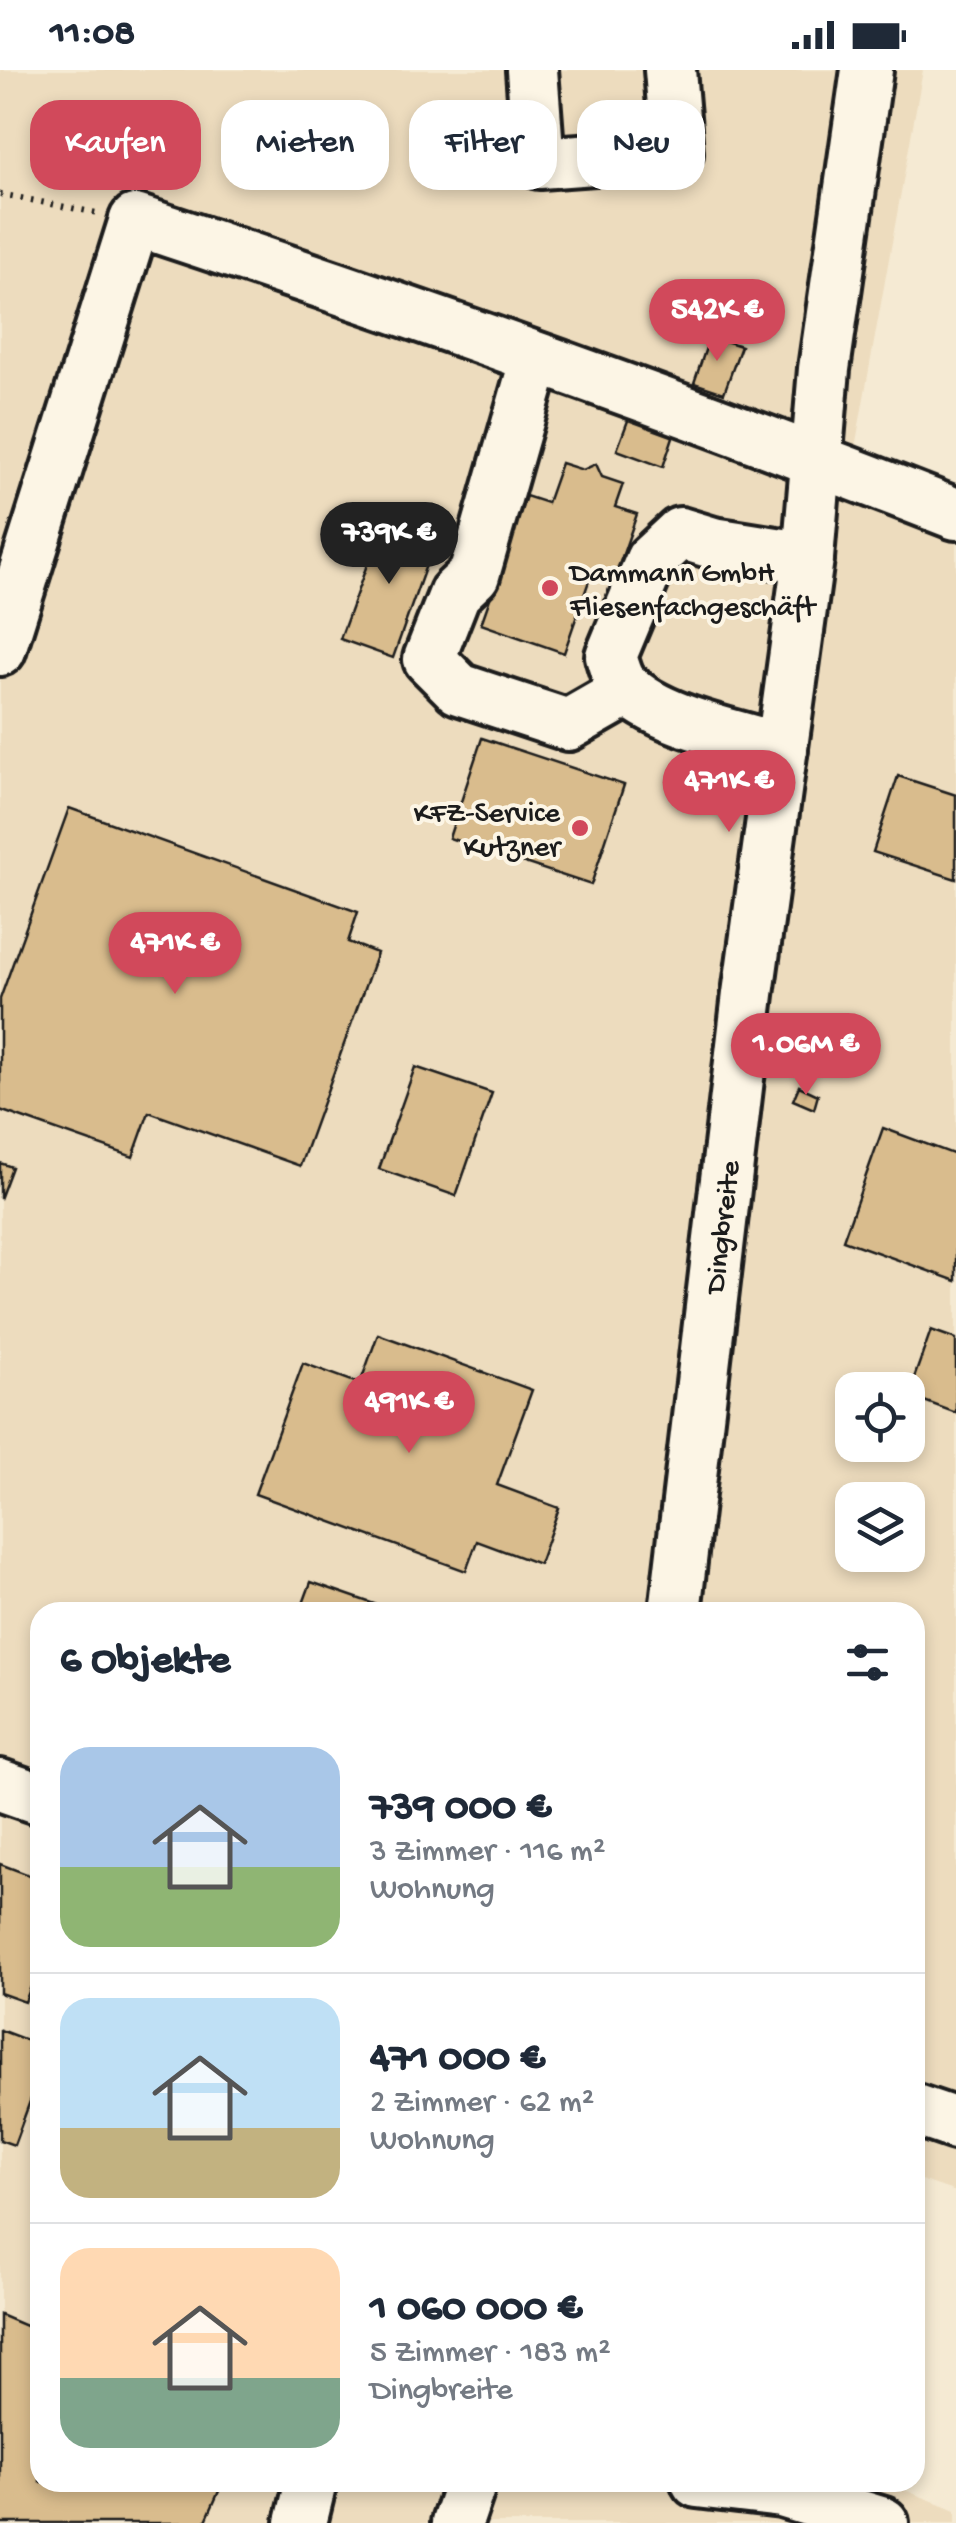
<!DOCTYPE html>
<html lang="de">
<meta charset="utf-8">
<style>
:root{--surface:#fff;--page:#f6f6f7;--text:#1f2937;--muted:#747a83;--line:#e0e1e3;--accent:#d1495b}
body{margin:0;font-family:"Gochi Hand",sans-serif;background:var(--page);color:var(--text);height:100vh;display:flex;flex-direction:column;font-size:38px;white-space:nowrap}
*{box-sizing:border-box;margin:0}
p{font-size:32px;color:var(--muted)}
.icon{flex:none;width:55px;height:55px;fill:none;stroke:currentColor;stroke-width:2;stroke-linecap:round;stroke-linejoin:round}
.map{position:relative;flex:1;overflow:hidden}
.panel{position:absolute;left:30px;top:1532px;width:895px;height:890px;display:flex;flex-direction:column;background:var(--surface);border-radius:30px;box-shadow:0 5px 15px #0003}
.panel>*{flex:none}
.top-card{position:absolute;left:30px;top:30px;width:898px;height:90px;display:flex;gap:20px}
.tools{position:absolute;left:835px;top:1302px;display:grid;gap:20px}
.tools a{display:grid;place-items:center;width:90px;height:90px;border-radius:20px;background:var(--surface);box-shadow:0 5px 15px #0003;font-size:50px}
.price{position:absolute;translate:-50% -85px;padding:0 22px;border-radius:35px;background:var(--accent);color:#fff;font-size:32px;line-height:65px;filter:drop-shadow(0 2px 5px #0008)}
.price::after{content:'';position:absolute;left:50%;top:60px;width:30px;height:22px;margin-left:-15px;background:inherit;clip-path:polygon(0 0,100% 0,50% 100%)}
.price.on{background:#222;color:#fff}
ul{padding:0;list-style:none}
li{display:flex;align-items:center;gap:30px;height:250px;padding:0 30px}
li+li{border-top:2px solid var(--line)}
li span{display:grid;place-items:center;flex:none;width:280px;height:200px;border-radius:30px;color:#555}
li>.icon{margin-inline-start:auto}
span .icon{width:120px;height:120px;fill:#fffc;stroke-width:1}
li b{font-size:42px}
h2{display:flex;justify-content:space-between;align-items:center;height:120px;padding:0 30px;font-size:42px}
.pill{padding:0 35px;border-radius:30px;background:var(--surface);box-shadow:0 5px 15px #0003;font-size:35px;line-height:90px}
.pill.on{background:var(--accent);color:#fff}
.status{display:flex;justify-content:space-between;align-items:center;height:70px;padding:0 50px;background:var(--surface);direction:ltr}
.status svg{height:28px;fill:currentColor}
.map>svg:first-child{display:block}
</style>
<div class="status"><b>11:08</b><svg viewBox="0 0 49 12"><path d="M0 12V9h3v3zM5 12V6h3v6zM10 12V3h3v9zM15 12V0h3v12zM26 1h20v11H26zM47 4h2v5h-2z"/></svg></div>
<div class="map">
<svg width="956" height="2453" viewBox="0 0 956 2453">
<rect width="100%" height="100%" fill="#f5ead3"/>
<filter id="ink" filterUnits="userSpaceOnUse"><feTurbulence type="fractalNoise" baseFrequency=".01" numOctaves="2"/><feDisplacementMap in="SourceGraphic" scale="20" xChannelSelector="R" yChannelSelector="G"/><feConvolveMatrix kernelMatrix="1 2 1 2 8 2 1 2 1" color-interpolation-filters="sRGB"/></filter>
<g filter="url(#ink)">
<!-- built -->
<path fill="#eddcbe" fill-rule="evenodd" d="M 0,0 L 923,0 L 856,372 L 867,389 L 956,443 L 956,2122 L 915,2108 L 915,1542 L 40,1542 L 40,2412 L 884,2412 L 956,2440 L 956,2453 L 0,2453 ZM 852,1320 L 908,1320 L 908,1375 L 852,1375 ZM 852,1430 L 908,1430 L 908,1485 L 852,1485 Z"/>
<!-- building -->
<g fill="#d9bc8d" stroke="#1c1c1c" stroke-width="2.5">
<polygon points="710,266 741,276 724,323 694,313"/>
<polygon points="630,345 675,361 663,397 617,380"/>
<polygon points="561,393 583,400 596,394 602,407 623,414 615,437 637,444 613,513 591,505 564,583 481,554 526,426 547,433"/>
<polygon points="385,445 437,464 393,588 340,569"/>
<polygon points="482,668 624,715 591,815 449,768"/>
<polygon points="898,706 956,725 956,809 873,782"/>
<polygon points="69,738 358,842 348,872 377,883 300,1096 149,1042 133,1087 0,1040 0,929"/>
<polygon points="415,997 492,1023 456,1126 379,1099"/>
<polygon points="799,1016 818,1025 814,1039 793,1030"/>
<polygon points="883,1058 956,1085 956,1211 843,1170"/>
<polygon points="0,1093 12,1097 0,1129"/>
<polygon points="931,1260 956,1269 956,1343 908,1325"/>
<polygon points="378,1264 532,1320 497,1415 559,1438 539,1494 477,1471 466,1501 255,1424 303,1293 360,1314"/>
<polygon points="311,1512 397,1542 300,1542"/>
<polygon points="0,1794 40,1809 40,1893 25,1932 0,1923"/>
<polygon points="0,1960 40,1975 40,2004 14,2075 0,2070"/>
<polygon points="0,2245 40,2262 40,2412 223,2412 205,2453 0,2453"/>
</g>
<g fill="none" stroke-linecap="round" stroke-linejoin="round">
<defs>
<g id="minor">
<polyline points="532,0 539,93 677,83 670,0"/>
<polyline points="536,288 474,505 455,523 429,589 459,619 568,655 629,620"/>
<path d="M 0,580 L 135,150 C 411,241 685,338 956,444"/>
<path d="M 782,679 C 735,665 657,651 623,615 C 617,608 614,596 611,586 L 651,490 L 680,463 L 713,473 L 808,488"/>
<path id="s1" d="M 675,1542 L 748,924 L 808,488 L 824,299 L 867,0"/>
<polyline points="0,1715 40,1729"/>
<polyline points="915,2040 956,2054"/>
<polyline points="697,2412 782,2422 883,2453"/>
<polyline points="301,2453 311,2412"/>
<polyline points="457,2453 471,2412"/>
</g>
</defs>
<!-- minor casing -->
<use href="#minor" stroke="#1c1c1c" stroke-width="58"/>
<!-- path -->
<polyline stroke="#1c1c1c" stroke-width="6" stroke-dasharray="2.5 8" stroke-linecap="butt" points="0,124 97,143"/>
<!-- minor -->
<use href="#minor" stroke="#fcf5e5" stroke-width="50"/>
</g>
</g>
<!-- markers -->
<g fill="#d1495b" stroke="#fcf5e5" stroke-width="4">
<circle cx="550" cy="518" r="10"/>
<circle cx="580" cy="758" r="10"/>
</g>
<g text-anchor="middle" stroke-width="8" stroke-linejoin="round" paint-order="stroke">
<!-- poi labels -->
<g font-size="30" fill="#1c1c1c" stroke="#fcf5e5" text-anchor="start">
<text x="570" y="511">Dammann GmbH<tspan x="570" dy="34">Fliesenfachgeschäft</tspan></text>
<text x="560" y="751" text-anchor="end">KFZ-Service<tspan x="560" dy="34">Kutzner</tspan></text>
</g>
<!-- street labels -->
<g font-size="30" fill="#1c1c1c" stroke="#fcf5e5">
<text dy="10" stroke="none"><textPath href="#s1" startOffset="388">Dingbreite</textPath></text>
</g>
</g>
</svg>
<div class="tools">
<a><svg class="icon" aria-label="locate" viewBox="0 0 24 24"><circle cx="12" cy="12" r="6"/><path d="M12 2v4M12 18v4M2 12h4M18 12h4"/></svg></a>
<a><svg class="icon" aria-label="layers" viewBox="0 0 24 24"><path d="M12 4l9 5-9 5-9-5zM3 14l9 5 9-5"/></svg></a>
</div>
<b class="price" style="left:717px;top:294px">542K €</b>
<b class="price on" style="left:389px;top:517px">739K €</b>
<b class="price" style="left:729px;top:765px">471K €</b>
<b class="price" style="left:175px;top:927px">471K €</b>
<b class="price" style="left:806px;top:1028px">1.06M €</b>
<b class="price" style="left:409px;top:1386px">491K €</b>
<div class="top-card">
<a class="pill on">Kaufen</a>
<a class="pill">Mieten</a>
<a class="pill">Filter</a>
<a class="pill">Neu</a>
</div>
<section class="panel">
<h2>6 Objekte<svg class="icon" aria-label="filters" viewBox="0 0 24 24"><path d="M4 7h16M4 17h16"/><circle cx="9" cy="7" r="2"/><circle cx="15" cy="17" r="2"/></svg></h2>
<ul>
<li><span style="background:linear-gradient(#a9c7e8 60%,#8fb573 0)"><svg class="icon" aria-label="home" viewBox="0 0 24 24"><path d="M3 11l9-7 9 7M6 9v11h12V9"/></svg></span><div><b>739 000 €</b><p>3 Zimmer · 116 m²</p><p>Wohnung</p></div></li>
<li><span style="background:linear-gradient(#bfe0f5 65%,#c2b280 0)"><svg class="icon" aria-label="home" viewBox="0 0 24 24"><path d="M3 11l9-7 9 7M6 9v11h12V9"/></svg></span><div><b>471 000 €</b><p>2 Zimmer · 62 m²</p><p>Wohnung</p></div></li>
<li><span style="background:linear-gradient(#ffd9b3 65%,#7fa58c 0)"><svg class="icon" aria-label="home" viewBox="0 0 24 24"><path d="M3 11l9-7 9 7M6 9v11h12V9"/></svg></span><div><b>1 060 000 €</b><p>5 Zimmer · 183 m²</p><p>Dingbreite</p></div></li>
</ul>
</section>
</div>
